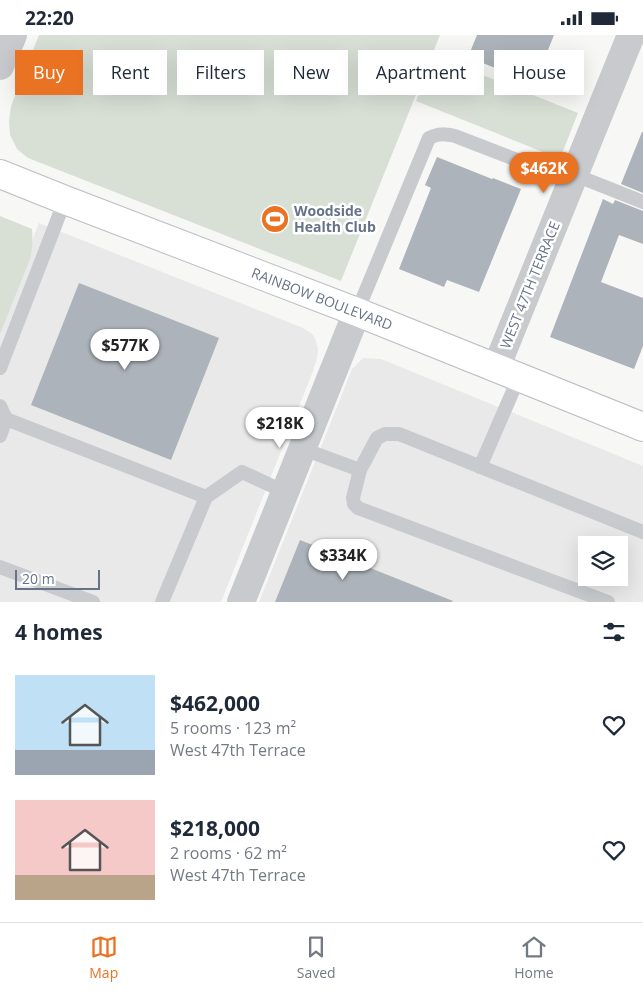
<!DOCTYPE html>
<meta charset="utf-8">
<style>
:root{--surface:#fff;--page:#f6f6f7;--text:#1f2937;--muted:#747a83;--line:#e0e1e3;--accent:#ea7223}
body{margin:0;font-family:"Open Sans",sans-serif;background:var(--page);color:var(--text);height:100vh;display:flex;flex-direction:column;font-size:19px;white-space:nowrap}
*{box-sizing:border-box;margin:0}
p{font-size:16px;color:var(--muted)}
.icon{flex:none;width:28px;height:28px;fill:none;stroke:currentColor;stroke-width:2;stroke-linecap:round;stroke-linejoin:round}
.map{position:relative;height:567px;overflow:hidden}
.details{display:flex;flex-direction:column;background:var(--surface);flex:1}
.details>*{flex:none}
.guide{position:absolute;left:15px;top:15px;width:614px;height:45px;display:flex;gap:10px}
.tools{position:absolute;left:578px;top:501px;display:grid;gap:10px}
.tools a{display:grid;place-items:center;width:50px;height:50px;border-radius:0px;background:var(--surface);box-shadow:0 5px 20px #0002;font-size:25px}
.scale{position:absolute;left:15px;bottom:12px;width:85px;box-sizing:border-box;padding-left:5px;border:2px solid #667387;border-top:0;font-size:14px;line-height:18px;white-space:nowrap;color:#667387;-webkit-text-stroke:4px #fff;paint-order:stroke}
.price{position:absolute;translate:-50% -42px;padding:0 11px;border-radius:18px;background:#fff;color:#222;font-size:16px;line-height:32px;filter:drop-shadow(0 1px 2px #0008)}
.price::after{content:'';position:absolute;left:50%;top:30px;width:15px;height:11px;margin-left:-8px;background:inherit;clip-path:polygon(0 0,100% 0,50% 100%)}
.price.on{background:var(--accent);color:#fff}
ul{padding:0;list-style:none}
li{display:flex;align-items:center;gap:15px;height:125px;padding:0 15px}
li span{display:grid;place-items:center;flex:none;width:140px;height:100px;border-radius:0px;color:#555}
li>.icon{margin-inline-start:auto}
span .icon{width:60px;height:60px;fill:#fffc;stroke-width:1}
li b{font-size:21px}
h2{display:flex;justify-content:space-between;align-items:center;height:60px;padding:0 15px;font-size:21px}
.chip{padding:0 18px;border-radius:0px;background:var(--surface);box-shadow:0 5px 20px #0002;font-size:18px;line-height:45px}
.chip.on{background:var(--accent);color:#fff}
.status{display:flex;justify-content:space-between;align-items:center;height:35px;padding:0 25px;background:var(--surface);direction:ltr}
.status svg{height:14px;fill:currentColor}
.menu{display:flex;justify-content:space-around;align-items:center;height:70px;border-top:1px solid var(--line);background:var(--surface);font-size:14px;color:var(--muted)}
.menu a{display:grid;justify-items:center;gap:2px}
.menu .on{color:var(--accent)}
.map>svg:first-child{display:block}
</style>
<div class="status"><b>22:20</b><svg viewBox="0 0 49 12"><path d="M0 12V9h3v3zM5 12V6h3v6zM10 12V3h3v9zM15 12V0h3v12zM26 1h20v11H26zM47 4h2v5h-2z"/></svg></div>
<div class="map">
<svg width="643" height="567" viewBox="0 0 643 567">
<rect width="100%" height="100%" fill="#f7f8f5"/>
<!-- built -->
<g fill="#e8e9e8" fill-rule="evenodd">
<polygon points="39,188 303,293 312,299 315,303 318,314 317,323 313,336 221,567 0,567 0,287"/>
<path d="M 363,323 L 381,324 L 643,431 L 643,567 L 259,567 L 352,334 ZM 586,510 L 619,510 L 619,542 L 586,542 Z"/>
</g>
<!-- green -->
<g fill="#d8e0d6">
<polygon points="39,0 440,0 341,246 28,123 17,114 10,100 9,86 11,71"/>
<polygon points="435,21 578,78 561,121 555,122 416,66"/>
<path d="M 0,181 L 32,194 C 33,205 32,214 30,224 L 0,299 Z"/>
</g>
<!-- building -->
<g fill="#acb3ba">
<polygon points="477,0 554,0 538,40 518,33 515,41 468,22"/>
<polygon points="642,97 643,97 643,158 621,149"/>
<polygon points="437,122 492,144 493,143 521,154 479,257 447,245 444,252 399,234 431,153 425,150"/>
<polygon points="603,164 613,169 615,165 643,176 643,209 619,200 601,247 643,263 643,311 634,334 550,302"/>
<polygon points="79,248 219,303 171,425 31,370"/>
<polygon points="300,505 453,566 452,567 275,567"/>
</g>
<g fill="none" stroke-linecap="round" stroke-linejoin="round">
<defs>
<polyline id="primary" points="0,139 65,165 357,277 643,392"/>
</defs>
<!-- primary casing -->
<use href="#primary" stroke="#babdc2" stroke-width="30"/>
<!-- service -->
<g stroke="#c8cace" stroke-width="14">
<polyline points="575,140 643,167"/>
<path d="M 357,277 L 429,103 C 439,98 445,99 455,101 L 572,146"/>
<polyline points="0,333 65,165"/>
<polyline points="0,371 6,384 0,401"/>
<polyline points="6,384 206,462"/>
<polyline points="303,414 360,435"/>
<polyline points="480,432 519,342"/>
<polyline points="0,532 93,567"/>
<polyline points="162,567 206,462 242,437 285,457"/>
<polyline points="608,567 358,473 354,469 353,463 360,435 377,403 385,399 399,399 643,497"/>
</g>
<!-- minor -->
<g stroke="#c8cace" stroke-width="28">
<polyline points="0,31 13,0"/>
<polyline points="496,333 631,0"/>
<polyline points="241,567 357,277"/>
</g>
<!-- primary -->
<use href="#primary" stroke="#fff" stroke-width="28"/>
</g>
<!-- icons -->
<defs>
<symbol id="stadium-disc" viewBox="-11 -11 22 22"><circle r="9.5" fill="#ea7223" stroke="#fff"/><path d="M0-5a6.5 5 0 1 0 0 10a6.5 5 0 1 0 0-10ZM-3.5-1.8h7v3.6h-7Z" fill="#fff"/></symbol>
</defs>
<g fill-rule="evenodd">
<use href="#stadium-disc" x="259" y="168" width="32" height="32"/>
</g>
<g text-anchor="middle" stroke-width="5" stroke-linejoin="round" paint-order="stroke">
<!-- poi labels -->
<g font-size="14" font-weight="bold" fill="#667387" stroke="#fff" text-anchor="start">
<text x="294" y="181">Woodside<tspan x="294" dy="16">Health Club</tspan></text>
</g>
<!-- street labels -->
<g font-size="14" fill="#667387" stroke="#fff">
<text transform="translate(530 250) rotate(-68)" y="5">WEST 47TH TERRACE</text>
<text transform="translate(322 264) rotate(21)" y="5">RAINBOW BOULEVARD</text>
</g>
</g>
</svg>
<div class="tools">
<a><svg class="icon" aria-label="layers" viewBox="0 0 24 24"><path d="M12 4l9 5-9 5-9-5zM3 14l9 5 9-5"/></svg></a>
</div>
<div class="scale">20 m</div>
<b class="price on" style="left:544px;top:159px">$462K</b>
<b class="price" style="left:125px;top:336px">$577K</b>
<b class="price" style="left:280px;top:414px">$218K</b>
<b class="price" style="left:343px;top:546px">$334K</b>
<div class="guide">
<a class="chip on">Buy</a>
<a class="chip">Rent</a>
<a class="chip">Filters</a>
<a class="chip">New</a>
<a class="chip">Apartment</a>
<a class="chip">House</a>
</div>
</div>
<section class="details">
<h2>4 homes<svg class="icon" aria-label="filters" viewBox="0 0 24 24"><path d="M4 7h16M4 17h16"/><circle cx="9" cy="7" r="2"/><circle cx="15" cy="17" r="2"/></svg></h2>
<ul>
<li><span style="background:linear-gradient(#bfe0f5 75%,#9aa5b1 0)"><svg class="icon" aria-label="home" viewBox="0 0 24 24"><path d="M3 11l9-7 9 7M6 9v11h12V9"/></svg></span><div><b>$462,000</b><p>5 rooms · 123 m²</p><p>West 47th Terrace</p></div><svg class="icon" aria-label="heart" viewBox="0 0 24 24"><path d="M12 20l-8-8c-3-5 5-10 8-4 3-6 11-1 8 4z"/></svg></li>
<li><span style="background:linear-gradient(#f6c9c9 75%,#b9a48a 0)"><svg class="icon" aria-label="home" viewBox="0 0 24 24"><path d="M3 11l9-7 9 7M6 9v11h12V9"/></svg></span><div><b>$218,000</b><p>2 rooms · 62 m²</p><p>West 47th Terrace</p></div><svg class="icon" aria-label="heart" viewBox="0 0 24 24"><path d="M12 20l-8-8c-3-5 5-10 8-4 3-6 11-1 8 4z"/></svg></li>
</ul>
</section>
<nav class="menu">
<a class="on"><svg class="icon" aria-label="map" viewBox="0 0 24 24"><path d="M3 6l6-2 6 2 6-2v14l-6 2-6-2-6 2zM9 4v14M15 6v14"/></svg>Map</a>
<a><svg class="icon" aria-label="saved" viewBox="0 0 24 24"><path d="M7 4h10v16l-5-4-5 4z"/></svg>Saved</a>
<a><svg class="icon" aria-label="home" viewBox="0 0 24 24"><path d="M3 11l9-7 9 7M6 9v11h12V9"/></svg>Home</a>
</nav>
